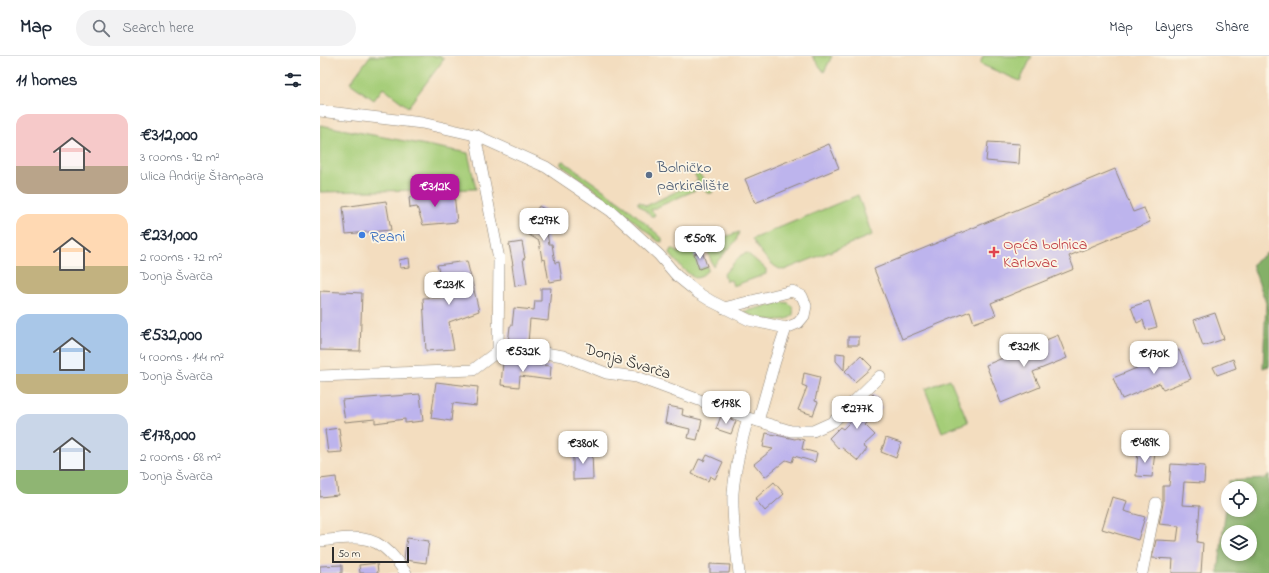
<!DOCTYPE html>
<meta charset="utf-8">
<style>
:root{--surface:#fff;--page:#f2f2f3;--text:#1f2937;--muted:#747a83;--line:#e0e1e3;--accent:#b5179e}
body{margin:0;font-family:"Indie Flower",sans-serif;background:var(--page);color:var(--text);height:100vh;display:flex;flex-direction:column;font-size:15px;white-space:nowrap}
*{box-sizing:border-box;margin:0}
p{font-size:13px;color:var(--muted)}
.icon{flex:none;width:22px;height:22px;fill:none;stroke:currentColor;stroke-width:2;stroke-linecap:round;stroke-linejoin:round}
.map{position:relative;flex:1;overflow:hidden}
.drawer{display:flex;flex-direction:column;background:var(--surface);width:320px}
.drawer>*{flex:none}
.tools{position:absolute;left:901px;top:425px;display:grid;gap:8px}
.tools a{display:grid;place-items:center;width:36px;height:36px;border-radius:50%;background:var(--surface);box-shadow:0 2px 6px #0003;font-size:20px}
.scale{position:absolute;left:12px;bottom:10px;width:77px;box-sizing:border-box;padding-left:4px;border:2px solid #2b2b2b;border-top:0;font-size:11px;line-height:14px;white-space:nowrap;color:#2b2b2b;-webkit-text-stroke:3px #fcf5e5;paint-order:stroke}
.price{position:absolute;translate:-50% -34px;padding:0 9px;border-radius:8px;background:#fff;color:#222;font-size:13px;line-height:26px;filter:drop-shadow(0 1px 2px #0008)}
.price::after{content:'';position:absolute;left:50%;top:24px;width:12px;height:9px;margin-left:-6px;background:inherit;clip-path:polygon(0 0,100% 0,50% 100%)}
.price.active{background:var(--accent);color:#fff}
ul{padding:0;list-style:none}
li{display:flex;align-items:center;gap:12px;height:100px;padding:0 16px}
li span{display:grid;place-items:center;flex:none;width:112px;height:80px;border-radius:12px;color:#555}
li>.icon{margin-inline-start:auto}
span .icon{width:48px;height:48px;fill:#fffc;stroke-width:1}
li b{font-size:17px}
h2{display:flex;justify-content:space-between;align-items:center;height:48px;padding:0 16px;font-size:17px}
header{display:flex;align-items:center;gap:24px;box-sizing:border-box;height:56px;padding:0 20px;background:var(--surface);border-bottom:1px solid var(--line)}
header strong{font-size:19px}
nav{display:flex;gap:22px;margin-inline-start:auto;font-size:14px}
.search{width:280px;height:36px;background:var(--page);display:flex;align-items:center;gap:10px;box-sizing:border-box;padding:0 14px;border-radius:22px;color:var(--muted);font-size:15px}
main{display:flex;flex:1;min-height:0}
.map>svg:first-child{display:block}
</style>
<header>
<strong>Map</strong>
<div class="search"><svg class="icon" aria-label="search" viewBox="0 0 24 24"><circle cx="10" cy="10" r="6"/><path d="M15 15l6 6"/></svg>Search here</div>
<nav><a>Map</a><a>Layers</a><a>Share</a></nav>
</header>
<main>
<section class="drawer">
<h2>11 homes<svg class="icon" aria-label="filters" viewBox="0 0 24 24"><path d="M4 7h16M4 17h16"/><circle cx="9" cy="7" r="2"/><circle cx="15" cy="17" r="2"/></svg></h2>
<ul>
<li><span style="background:linear-gradient(#f6c9c9 65%,#b9a48a 0)"><svg class="icon" aria-label="home" viewBox="0 0 24 24"><path d="M3 11l9-7 9 7M6 9v11h12V9"/></svg></span><div><b>€312,000</b><p>3 rooms · 92 m²</p><p>Ulica Andrije Štampara</p></div></li>
<li><span style="background:linear-gradient(#ffd9b3 65%,#c2b280 0)"><svg class="icon" aria-label="home" viewBox="0 0 24 24"><path d="M3 11l9-7 9 7M6 9v11h12V9"/></svg></span><div><b>€231,000</b><p>2 rooms · 72 m²</p><p>Donja Švarča</p></div></li>
<li><span style="background:linear-gradient(#a9c7e8 75%,#c2b280 0)"><svg class="icon" aria-label="home" viewBox="0 0 24 24"><path d="M3 11l9-7 9 7M6 9v11h12V9"/></svg></span><div><b>€532,000</b><p>4 rooms · 144 m²</p><p>Donja Švarča</p></div></li>
<li><span style="background:linear-gradient(#c9d6e8 70%,#8fb573 0)"><svg class="icon" aria-label="home" viewBox="0 0 24 24"><path d="M3 11l9-7 9 7M6 9v11h12V9"/></svg></span><div><b>€178,000</b><p>2 rooms · 68 m²</p><p>Donja Švarča</p></div></li>
</ul>
</section>
<div class="map">
<svg width="949" height="517" viewBox="0 0 949 517">
<rect width="100%" height="100%" fill="#fcf5e5"/>
<filter id="ink" filterUnits="userSpaceOnUse"><feTurbulence type="fractalNoise" baseFrequency=".025" numOctaves="2"/><feDisplacementMap in="SourceGraphic" scale="8" xChannelSelector="R" yChannelSelector="G"/><feConvolveMatrix kernelMatrix="1 2 1 2 8 2 1 2 1" color-interpolation-filters="sRGB"/></filter>
<filter id="wash" filterUnits="userSpaceOnUse"><feTurbulence type="fractalNoise" baseFrequency=".012" numOctaves="4" result="noise"/><feDisplacementMap in="SourceGraphic" scale="16" xChannelSelector="R" yChannelSelector="G"/><feGaussianBlur stdDeviation="0.9" result="paint"/><feColorMatrix in="noise" values="0 0 0 0 0 0 0 0 0 0 0 0 0 0 0 0 0 1.4 0 .05"/><feComposite in="paint" operator="in"/></filter>
<g filter="url(#wash)">
<rect width="100%" height="100%" fill="#f3ddbf"/>
<!-- green -->
<g fill="#a5cd78" stroke="#687c52">
<polygon points="50,0 120,0 124,3 88,51 63,32 54,44 30,27"/>
<polygon points="492,0 512,0 504,16"/>
<polygon points="663,0 712,0 700,25 660,8"/>
<polygon points="0,69 148,97 156,133 0,136"/>
<path d="M 243,105 L 307,151 L 342,182 L 342,186 L 338,185 C 307,158 275,133 241,109 L 241,106 Z"/>
<polygon points="375,116 378,117 393,134 392,137 387,137 382,131 331,154 335,158 334,160 331,160 318,148 318,146 320,146 326,150 378,125 375,119"/>
<path d="M 538,139 L 552,179 L 464,214 C 452,213 438,193 432,183 Z"/>
<polygon points="419,176 416,185 393,210 385,188"/>
<polygon points="377,191 379,196 379,213 387,210 388,214 380,221 375,222 363,213 349,197 351,193 354,193 358,197"/>
<polygon points="427,197 446,213 446,218 413,230 411,224 407,225 403,219 421,199"/>
<path d="M 461,246 L 469,247 C 472,250 474,253 473,258 C 470,267 445,264 438,262 C 433,260 428,258 423,256 Z"/>
<polygon points="630,323 648,366 622,376 605,333"/>
</g>
<!-- forest -->
<g fill="#84b068" stroke="#586e4a" fill-rule="evenodd">
<polygon points="947,197 949,198 949,310 943,312 946,247 932,208"/>
<path d="M 949,418 L 949,517 L 898,517 L 908,435 L 908,454 L 930,454 L 930,432 L 908,432 L 909,425 L 945,423 ZM 908,476 L 930,476 L 930,498 L 908,498 Z"/>
</g>
<g id="blocks">
<!-- building -->
<g fill="#bdb4ed">
<polygon points="668,86 700,88 699,108 666,105"/>
<polygon points="509,88 519,112 435,147 425,123"/>
<polygon points="795,113 813,156 824,152 830,166 749,200 754,213 671,247 676,259 654,267 650,255 582,283 554,213"/>
<polygon points="134,137 137,166 103,169 97,151 90,152 89,141"/>
<polygon points="66,145 71,174 26,178 23,151"/>
<polygon points="219,150 234,159 226,172 229,188 232,188 235,207 239,206 242,224 229,226 225,203 222,204 219,185 203,175"/>
<polygon points="202,186 205,202 203,203 207,228 195,230 192,209 193,209 189,188"/>
<polygon points="382,195 387,210 379,213 374,198"/>
<polygon points="89,202 90,211 80,212 79,204"/>
<polygon points="147,205 159,255 129,266 134,293 106,295 103,242 128,241 117,209"/>
<polygon points="221,232 231,232 228,265 210,263 208,287 188,288 190,270 192,270 194,252 214,254 215,245 221,245"/>
<polygon points="0,235 42,237 40,295 0,294"/>
<polygon points="829,245 837,271 826,274 823,264 817,267 811,251"/>
<polygon points="895,257 904,283 883,290 874,264"/>
<polygon points="738,279 747,302 713,316 720,331 681,347 666,309"/>
<rect x="528" y="281" width="11" height="8"/>
<polygon points="859,294 871,323 843,334 840,327 802,343 793,322"/>
<polygon points="516,297 525,298 524,314 516,305"/>
<polygon points="541,300 552,311 535,326 525,315"/>
<polygon points="913,303 916,312 897,319 893,311"/>
<polygon points="183,306 231,310 230,324 200,320 199,331 181,329"/>
<polygon points="484,317 500,321 495,345 498,346 493,359 478,354 487,331 482,329"/>
<polygon points="116,326 158,331 156,350 133,347 131,365 111,362"/>
<polygon points="100,338 103,365 85,367 85,363 55,367 55,363 25,366 22,344"/>
<polygon points="553,338 560,345 558,348 562,352 545,369 555,379 543,390 547,393 538,405 521,391 519,393 509,382 520,371 523,373 544,352 541,350"/>
<polygon points="348,350 363,353 362,359 382,364 377,384 368,382 370,373 345,367"/>
<polygon points="401,360 416,365 411,378 396,373"/>
<polygon points="19,372 22,396 8,397 5,374"/>
<polygon points="446,377 475,383 477,382 484,384 482,393 497,397 495,406 474,400 472,406 466,404 445,421 434,408 453,393 443,391"/>
<polygon points="566,382 581,387 576,402 561,396"/>
<polygon points="272,394 273,423 253,424 253,395"/>
<polygon points="818,395 835,396 832,421 816,420"/>
<polygon points="387,399 403,406 395,423 390,420 388,425 372,418 379,403 384,405"/>
<polygon points="851,408 885,410 884,427 864,426 862,449 880,450 877,486 883,487 881,517 852,517 853,503 832,502 836,484 857,485 859,470 839,468 843,448 843,430 849,430"/>
<polygon points="16,421 18,439 0,441 0,423"/>
<polygon points="454,426 464,438 445,455 435,443"/>
<polygon points="792,441 807,445 804,455 825,461 818,484 782,473"/>
<polygon points="87,482 109,485 106,507 85,504 84,503"/>
<polygon points="57,507 58,517 40,517 39,509"/>
<polygon points="390,508 410,509 409,517 390,517"/>
<polygon points="22,509 22,517 0,517 0,510"/>
</g>
</g>
</g>
<g filter="url(#ink)">
<use href="#blocks" fill-opacity="0" stroke="#8f8475" stroke-width="1"/>
<g fill="none" stroke-linecap="round" stroke-linejoin="round">
<defs>
<g id="minor">
<polyline points="0,55 102,67 155,79 226,111 291,155 339,199 357,220 378,237 391,245 429,264 466,272 478,267 484,260 486,250 482,240 472,235 404,252"/>
<polyline points="155,79 179,203 178,295"/>
<polyline points="0,320 153,314 178,295 206,294 243,300 286,317 317,321 428,362 471,375 493,375 513,366 560,320"/>
<polyline points="438,365 455,305 466,272"/>
<path d="M 0,485 C 26,482 50,476 70,497 C 76,503 81,511 86,517"/>
<path d="M 419,517 C 416,491 412,464 413,437 C 415,411 421,387 428,362"/>
<polyline points="822,517 836,447"/>
</g>
</defs>
<!-- minor casing -->
<use href="#minor" stroke="#8f8475" stroke-width="12"/>
<!-- minor -->
<use href="#minor" stroke="#fff" stroke-width="11"/>
</g>
</g>
<!-- markers -->
<circle fill="#5c6f8a" stroke="#fcf5e5" stroke-width="1.5" cx="329" cy="119" r="4"/>
<circle fill="#3f7fe0" stroke="#fcf5e5" stroke-width="1.5" cx="42" cy="179" r="4"/>
<path fill="#e0444e" stroke="#fcf5e5" stroke-width="1.5" d="M672 190h4v4h4v4h-4v4h-4v-4h-4v-4h4z"/>
<g text-anchor="middle" stroke-width="3.5" stroke-linejoin="round" paint-order="stroke">
<!-- service labels -->
<g font-size="16" fill="#4e5e75" stroke="#fcf5e5" text-anchor="start">
<text x="337" y="116">Bolničko<tspan x="337" dy="18">parkiralište</tspan></text>
</g>
<!-- shop labels -->
<g font-size="16" fill="#366cbe" stroke="#fcf5e5" text-anchor="start">
<text x="50" y="185">Reani</text>
</g>
<!-- health labels -->
<g font-size="16" fill="#be3a42" stroke="#fcf5e5" text-anchor="start">
<text x="683" y="193">Opća bolnica<tspan x="683" dy="18">Karlovac</tspan></text>
</g>
<!-- street labels -->
<g font-size="16" fill="#2b2b2b" stroke="#fcf5e5">
<text transform="translate(308 304) rotate(17)" y="6">Donja Švarča</text>
</g>
</g>
</svg>
<div class="tools">
<a><svg class="icon" aria-label="locate" viewBox="0 0 24 24"><circle cx="12" cy="12" r="6"/><path d="M12 2v4M12 18v4M2 12h4M18 12h4"/></svg></a>
<a><svg class="icon" aria-label="layers" viewBox="0 0 24 24"><path d="M12 4l9 5-9 5-9-5zM3 14l9 5 9-5"/></svg></a>
</div>
<div class="scale">50 m</div>
<b class="price active" style="left:115px;top:152px">€312K</b>
<b class="price" style="left:224px;top:186px">€297K</b>
<b class="price" style="left:380px;top:204px">€509K</b>
<b class="price" style="left:129px;top:250px">€231K</b>
<b class="price" style="left:704px;top:312px">€321K</b>
<b class="price" style="left:203px;top:317px">€532K</b>
<b class="price" style="left:834px;top:319px">€170K</b>
<b class="price" style="left:406px;top:369px">€178K</b>
<b class="price" style="left:537px;top:374px">€277K</b>
<b class="price" style="left:825px;top:408px">€489K</b>
<b class="price" style="left:263px;top:409px">€380K</b>
</div>
</main>
